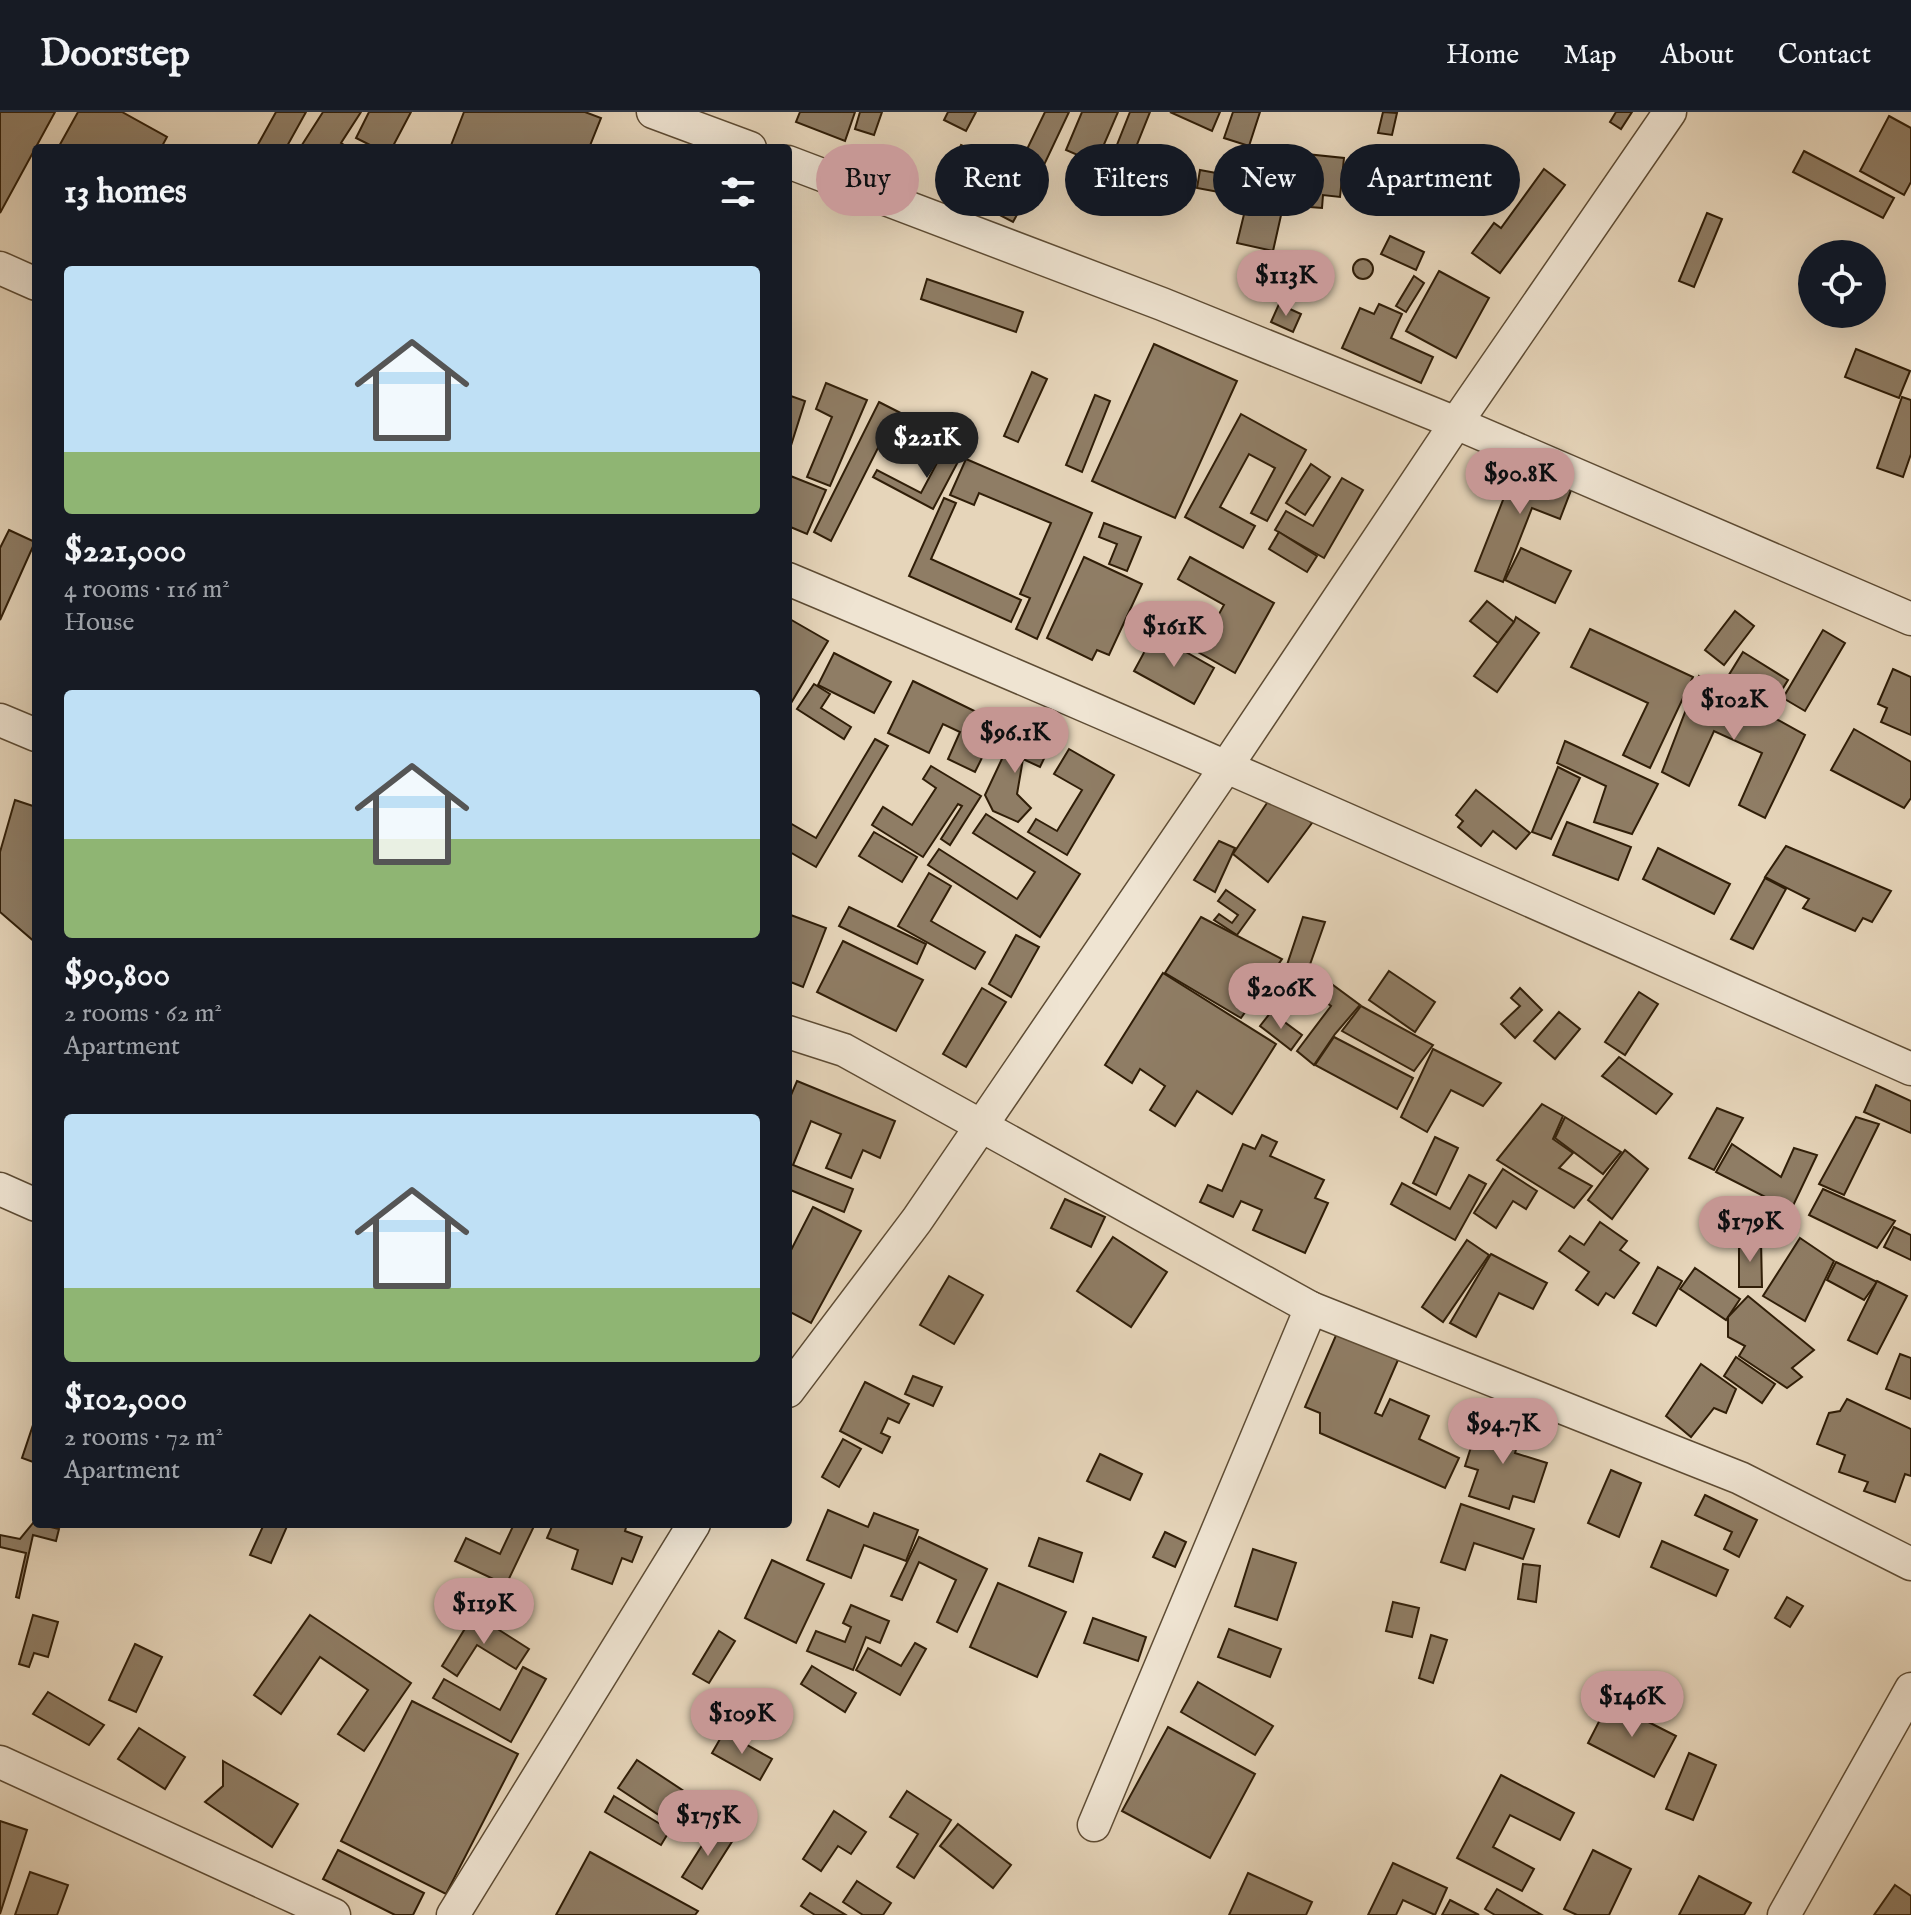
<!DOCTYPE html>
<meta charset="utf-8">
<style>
:root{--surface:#171b24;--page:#242831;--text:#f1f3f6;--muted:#9ea1a6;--line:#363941;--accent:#c59692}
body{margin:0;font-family:"IM FELL English",serif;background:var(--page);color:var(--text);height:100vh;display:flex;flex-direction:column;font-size:30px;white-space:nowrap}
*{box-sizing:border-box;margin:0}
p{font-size:26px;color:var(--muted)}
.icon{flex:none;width:44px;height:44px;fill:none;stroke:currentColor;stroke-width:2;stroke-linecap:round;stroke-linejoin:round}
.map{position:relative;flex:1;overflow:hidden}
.sheet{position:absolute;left:32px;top:32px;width:760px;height:1384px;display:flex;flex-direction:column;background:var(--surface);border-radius:8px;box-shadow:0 8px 32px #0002}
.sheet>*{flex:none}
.hud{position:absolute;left:816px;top:32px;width:760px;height:72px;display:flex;gap:16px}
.tools{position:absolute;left:1798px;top:128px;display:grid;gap:16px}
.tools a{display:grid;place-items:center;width:88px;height:88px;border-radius:50%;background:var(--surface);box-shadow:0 8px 32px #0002;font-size:40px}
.price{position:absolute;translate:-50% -68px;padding:0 18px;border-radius:28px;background:var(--accent);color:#111;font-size:26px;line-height:52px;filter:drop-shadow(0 2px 4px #0008)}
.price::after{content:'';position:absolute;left:50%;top:48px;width:24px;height:18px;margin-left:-12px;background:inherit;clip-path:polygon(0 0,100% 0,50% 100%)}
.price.selected{background:#222;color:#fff}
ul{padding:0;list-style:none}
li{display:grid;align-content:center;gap:16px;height:424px;padding:0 32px}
li span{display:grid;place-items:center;height:248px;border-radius:8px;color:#555}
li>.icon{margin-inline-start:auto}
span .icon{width:144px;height:144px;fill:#fffc;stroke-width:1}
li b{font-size:34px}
h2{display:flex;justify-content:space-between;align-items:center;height:96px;padding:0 32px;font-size:34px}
.pill{padding:0 28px;border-radius:36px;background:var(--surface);box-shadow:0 8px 32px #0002;font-size:28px;line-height:72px}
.pill.selected{background:var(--accent);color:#111}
header{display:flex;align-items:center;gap:48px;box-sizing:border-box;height:112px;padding:0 40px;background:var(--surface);border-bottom:2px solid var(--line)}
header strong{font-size:38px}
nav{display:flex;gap:44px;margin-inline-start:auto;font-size:28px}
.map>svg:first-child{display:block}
</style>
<header>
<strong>Doorstep</strong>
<nav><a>Home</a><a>Map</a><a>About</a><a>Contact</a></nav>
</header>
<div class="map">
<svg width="1911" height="1803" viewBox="0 0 1911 1803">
<rect width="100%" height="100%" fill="#e6d5ba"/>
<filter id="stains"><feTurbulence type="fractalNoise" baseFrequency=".0025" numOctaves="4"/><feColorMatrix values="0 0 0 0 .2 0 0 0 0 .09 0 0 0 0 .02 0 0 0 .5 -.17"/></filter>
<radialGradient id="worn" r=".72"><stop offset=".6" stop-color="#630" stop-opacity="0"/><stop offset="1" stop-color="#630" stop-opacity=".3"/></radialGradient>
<!-- building -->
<g fill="#8f7d65" stroke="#301e08" stroke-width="2">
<polygon points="0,0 55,0 0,101"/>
<polygon points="78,0 122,0 167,25 161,36 58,36"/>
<polygon points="276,0 306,0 286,36 256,36"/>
<polygon points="323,0 361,0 341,31 349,36 300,36"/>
<polygon points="369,0 411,0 392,36 376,36 356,26"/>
<polygon points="464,0 585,0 601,6 589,36 450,36"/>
<polygon points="800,0 855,0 845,29 796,10"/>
<polygon points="860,0 882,0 874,23 855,17"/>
<polygon points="948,0 976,0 966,19 944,8"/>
<polygon points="1045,0 1069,0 1035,72 1015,62"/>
<polygon points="1082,0 1118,0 1096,51 1066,38"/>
<polygon points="1130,0 1150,0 1128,55 1111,48"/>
<polygon points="1170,0 1220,0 1212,19"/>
<polygon points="1233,0 1260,0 1249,34 1224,26"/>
<polygon points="1383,0 1397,1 1392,23 1378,21"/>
<polygon points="1616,0 1632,0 1621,17 1610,10"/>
<polygon points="1889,4 1911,16 1911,70 1904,83 1860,59"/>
<polygon points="961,33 973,39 953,82 941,76"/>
<polygon points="1804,39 1894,86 1883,106 1793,60"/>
<polygon points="1287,40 1344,46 1340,85 1323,83 1322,96 1297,94 1299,80 1282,78"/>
<circle cx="1453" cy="56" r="12"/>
<polygon points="986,55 1030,79 1013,110 969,87"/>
<polygon points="1544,57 1565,73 1500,161 1472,141 1494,111 1501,116"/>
<polygon points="1200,58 1238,65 1235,83 1197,76"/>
<polygon points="1249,82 1284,90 1273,139 1237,131"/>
<polygon points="1707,101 1722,107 1694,175 1679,169"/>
<polygon points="1390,124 1424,140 1416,158 1381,142"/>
<circle cx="1363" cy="157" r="10"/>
<polygon points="1439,159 1489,186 1456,246 1406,219"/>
<polygon points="1414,164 1424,171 1406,200 1396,194"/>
<polygon points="927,167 1023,200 1016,220 921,187"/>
<polygon points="1279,192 1301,202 1293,220 1271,210"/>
<polygon points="1379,192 1402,202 1391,226 1433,245 1421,271 1342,236 1360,196 1374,202"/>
<polygon points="1154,232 1237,269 1175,406 1092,369"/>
<polygon points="1856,237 1910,259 1899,286 1845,265"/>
<polygon points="1032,260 1047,267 1018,330 1004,324"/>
<polygon points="826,271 867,288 830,374 807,365 832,305 816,297"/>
<polygon points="788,283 805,289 788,343"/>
<polygon points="1095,283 1110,289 1082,360 1066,353"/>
<polygon points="1902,285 1911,288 1911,342 1903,365 1877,356"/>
<polygon points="879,290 942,322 933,340 887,318 831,429 814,420"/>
<polygon points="1241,302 1306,338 1267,409 1251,401 1275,356 1249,342 1220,395 1255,414 1243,436 1185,405"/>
<polygon points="945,336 961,344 933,397 873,365 877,358 921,381"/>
<polygon points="966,347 1092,401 1037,527 1016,517 1030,486 1020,482 1051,411 979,381 974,393 950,383"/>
<polygon points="1518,350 1573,373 1560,407 1532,396 1503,470 1475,459"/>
<polygon points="1311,352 1330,365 1305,403 1286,391"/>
<polygon points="788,363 826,378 807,422 788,414"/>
<polygon points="1342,366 1363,378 1324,446 1275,418 1286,399 1313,414"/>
<polygon points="944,386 956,391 931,447 1021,488 1011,510 909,464"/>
<polygon points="1104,411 1141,425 1127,459 1109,452 1117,432 1099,425"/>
<polygon points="9,418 35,430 0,508 0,436"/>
<polygon points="1279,420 1317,444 1307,460 1269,437"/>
<polygon points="1521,436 1571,459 1555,491 1505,468"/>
<polygon points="1084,445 1142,472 1109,543 1097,538 1092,548 1047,526"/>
<polygon points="1190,445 1274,491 1235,561 1198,540 1224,493 1178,467"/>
<polygon points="1487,489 1514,510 1498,531 1470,509"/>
<polygon points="1735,499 1754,514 1724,553 1705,538"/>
<polygon points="1516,505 1539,521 1497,580 1474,564 1514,510"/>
<polygon points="788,506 828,529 788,596"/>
<polygon points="1590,517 1693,565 1650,656 1623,643 1648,591 1571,555"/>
<polygon points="1823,518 1845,531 1805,599 1783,586"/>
<polygon points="1154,522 1214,556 1194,592 1134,559"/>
<polygon points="1743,540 1788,568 1772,594 1727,566"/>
<polygon points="834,541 891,570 874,601 818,573"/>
<polygon points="1893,557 1911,565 1911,623 1881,610 1887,596 1878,592"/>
<polygon points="1699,564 1805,623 1765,706 1739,693 1762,641 1714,619 1689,674 1662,660"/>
<polygon points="913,569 999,611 975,660 948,647 960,620 943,612 929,641 888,621"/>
<polygon points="814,572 830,582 821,596 851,615 844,627 797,597"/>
<polygon points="1016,617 1051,632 1040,655 1023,647 1017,682 1031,696 1018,710 993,699 985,683"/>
<polygon points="1854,617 1911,650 1911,686 1904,696 1831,658"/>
<polygon points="875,627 888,634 816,755 788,739 788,710 816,726"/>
<polygon points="1565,629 1658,672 1632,722 1594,710 1606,674 1557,651"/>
<polygon points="1069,637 1114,663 1067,743 1028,720 1036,707 1057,719 1082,678 1054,662"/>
<polygon points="931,654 981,684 950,733 941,727 962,694 958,692 923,745 872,713 883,695 912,713 936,676 923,667"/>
<polygon points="1558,655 1580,666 1551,727 1532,720"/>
<polygon points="1476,678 1530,721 1516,737 1493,719 1481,734 1458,715 1463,709 1456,703"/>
<polygon points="1273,682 1312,711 1268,770 1233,742"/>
<polygon points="15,688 36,695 36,831 0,800 0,740"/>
<polygon points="986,702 1080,762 1040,825 928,753 939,737 1017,787 1035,760 973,721"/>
<polygon points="1567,710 1631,735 1618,768 1553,743"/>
<polygon points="874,720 917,745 902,770 859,744"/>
<polygon points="1219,729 1235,736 1215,780 1194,768"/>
<polygon points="1786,734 1891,779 1872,810 1863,806 1855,819 1803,796 1809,787 1765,765"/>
<polygon points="1658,736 1730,772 1714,802 1643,767"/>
<polygon points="929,761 951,774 931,809 985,840 975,857 898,814"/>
<polygon points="1765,766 1786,777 1753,837 1731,827"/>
<polygon points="1226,778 1255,798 1237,823 1214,808 1219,802 1232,811 1238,803 1218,789"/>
<polygon points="849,795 926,832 917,852 839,814"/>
<polygon points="788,802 826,816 803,875 788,869"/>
<polygon points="1201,805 1282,847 1241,906 1165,861"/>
<polygon points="1303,805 1325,810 1307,861 1287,853"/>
<polygon points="1016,823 1039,835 1011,885 989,872"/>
<polygon points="843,829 923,868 896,919 817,880"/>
<polygon points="1314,859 1360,893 1335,922 1314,953 1297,939 1331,894 1303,873"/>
<polygon points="1389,859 1435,890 1415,920 1369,888"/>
<polygon points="1163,861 1276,932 1232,1002 1197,979 1175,1014 1150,998 1165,974 1140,957 1132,971 1105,953"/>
<polygon points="982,876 1006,890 966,955 943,942"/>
<polygon points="1520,876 1542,898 1515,926 1501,912 1520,894 1511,886"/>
<polygon points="1639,880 1658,892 1625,943 1605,930"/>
<polygon points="1361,894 1433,933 1414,959 1342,919"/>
<polygon points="1271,900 1302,923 1291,938 1260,914"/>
<polygon points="1559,900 1580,917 1555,947 1534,929"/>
<polygon points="1334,925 1413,966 1397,997 1315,953"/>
<polygon points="1433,937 1501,971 1483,994 1451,978 1427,1020 1401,1005"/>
<polygon points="1619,945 1672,982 1656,1002 1602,964"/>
<polygon points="797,969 895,1009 880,1046 863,1038 851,1066 826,1056 841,1022 811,1009 793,1053 853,1077 844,1100 788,1077 788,990"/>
<polygon points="1876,973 1911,989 1911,1021 1864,1000"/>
<polygon points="1542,992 1563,1004 1553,1027 1573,1041 1559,1056 1592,1074 1574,1096 1497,1048"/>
<polygon points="1717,996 1743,1006 1714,1058 1689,1046"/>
<polygon points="1565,1005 1621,1040 1603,1062 1555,1026"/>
<polygon points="1856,1005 1879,1012 1844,1083 1819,1072"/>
<polygon points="1262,1023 1277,1030 1270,1044 1324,1068 1315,1086 1328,1091 1305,1141 1253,1118 1262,1098 1241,1089 1233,1105 1200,1090 1208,1073 1222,1079 1243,1032 1255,1037"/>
<polygon points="1435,1025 1458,1036 1436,1083 1413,1071"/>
<polygon points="1732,1032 1781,1065 1794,1036 1817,1043 1791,1098 1716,1060"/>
<polygon points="1625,1038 1648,1057 1612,1107 1588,1088"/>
<polygon points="1503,1057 1537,1079 1526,1097 1513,1089 1496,1116 1474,1101"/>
<polygon points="1469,1063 1486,1072 1455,1128 1391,1092 1402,1071 1450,1097"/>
<polygon points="1823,1077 1895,1109 1877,1136 1809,1103"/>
<polygon points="1065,1087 1105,1105 1091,1135 1051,1116"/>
<polygon points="813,1095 861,1119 811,1211 788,1199 788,1144"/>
<polygon points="1600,1110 1627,1129 1620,1138 1639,1151 1614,1186 1606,1181 1598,1193 1576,1178 1589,1160 1559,1139 1570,1124 1584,1133"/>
<polygon points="1894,1115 1911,1123 1911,1148 1884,1135"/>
<polygon points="1113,1125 1167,1160 1131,1215 1077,1179"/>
<polygon points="1800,1126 1834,1149 1805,1209 1763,1184"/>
<polygon points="1467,1128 1489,1143 1443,1210 1422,1195"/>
<polygon points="1739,1128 1761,1128 1762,1175 1739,1175"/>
<polygon points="1491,1142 1547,1171 1533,1197 1499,1181 1476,1225 1450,1211"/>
<polygon points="1836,1150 1877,1170 1864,1188 1827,1168"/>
<polygon points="1658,1155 1682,1169 1656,1214 1633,1201"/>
<polygon points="1695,1156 1740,1187 1726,1208 1680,1177"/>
<polygon points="949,1164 983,1183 954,1232 920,1213"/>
<polygon points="1877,1169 1907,1184 1877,1242 1848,1228"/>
<polygon points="1748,1184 1814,1238 1792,1256 1802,1265 1787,1276 1739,1244 1745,1234 1728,1225 1728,1205"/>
<polygon points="1337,1221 1398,1248 1375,1301 1382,1304 1390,1287 1429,1304 1419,1327 1459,1346 1445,1376 1320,1321 1320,1301 1305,1295"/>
<polygon points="1900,1242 1911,1246 1911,1287 1886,1277"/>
<polygon points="1736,1245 1775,1272 1762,1291 1724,1264"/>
<polygon points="1701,1252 1736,1277 1726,1301 1714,1296 1691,1325 1666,1304"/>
<polygon points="913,1264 942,1275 933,1294 905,1282"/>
<polygon points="865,1270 909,1292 899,1311 888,1306 881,1321 890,1325 882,1341 840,1319"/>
<polygon points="1847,1287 1911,1317 1911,1364 1905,1362 1895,1390 1864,1379 1868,1370 1839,1360 1845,1343 1817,1332 1829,1301 1840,1299"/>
<polygon points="36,1304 36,1351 22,1346"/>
<polygon points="1501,1304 1524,1311 1515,1341 1547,1351 1534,1390 1513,1384 1509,1397 1469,1384 1478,1358 1465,1354 1478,1313 1497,1319"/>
<polygon points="843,1327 861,1337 839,1375 822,1365"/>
<polygon points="1100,1342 1142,1362 1130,1388 1087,1369"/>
<polygon points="1611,1358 1641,1371 1619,1425 1588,1411"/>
<polygon points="1705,1383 1757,1408 1739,1445 1724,1437 1732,1420 1695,1403"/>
<polygon points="1461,1392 1534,1417 1523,1447 1474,1431 1465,1458 1441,1450"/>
<polygon points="828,1398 868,1415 874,1401 918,1418 906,1449 864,1433 851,1466 807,1448"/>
<polygon points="33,1411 59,1417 56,1429 33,1423 19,1486 16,1485 26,1441 0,1435 0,1423 20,1427"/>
<polygon points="264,1412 288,1412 271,1451 250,1443"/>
<polygon points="514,1412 535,1412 506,1473 455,1449 466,1426 500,1442"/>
<polygon points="553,1412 627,1412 625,1419 642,1425 632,1450 622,1446 612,1472 572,1457 578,1438 547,1426"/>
<polygon points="1165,1420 1186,1430 1175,1455 1153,1445"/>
<polygon points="919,1425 987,1457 957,1520 937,1510 956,1468 919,1450 902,1488 891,1484"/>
<polygon points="1039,1426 1082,1441 1073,1470 1029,1454"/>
<polygon points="1662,1429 1728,1458 1716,1484 1651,1455"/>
<polygon points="1253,1437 1296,1451 1277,1508 1235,1494"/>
<polygon points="772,1448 824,1472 796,1531 745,1506"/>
<polygon points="1523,1452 1540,1454 1536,1490 1518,1487"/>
<polygon points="998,1471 1066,1500 1037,1565 970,1535"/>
<polygon points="1787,1485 1803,1494 1790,1515 1775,1506"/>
<polygon points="1393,1490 1419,1496 1412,1525 1386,1519"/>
<polygon points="851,1493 889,1509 880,1531 866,1525 853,1558 807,1539 816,1519 845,1530 851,1515 843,1511"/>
<polygon points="474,1502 529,1537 516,1557 477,1533 457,1564 442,1554"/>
<polygon points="33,1503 58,1510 48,1545 34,1541 29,1555 19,1552"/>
<polygon points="310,1503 411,1571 364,1639 338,1622 368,1578 320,1545 281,1602 254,1583"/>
<polygon points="1093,1506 1146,1525 1138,1549 1084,1531"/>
<polygon points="1229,1517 1281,1537 1270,1565 1218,1545"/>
<polygon points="719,1519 735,1529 709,1571 693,1562"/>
<polygon points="1431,1523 1447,1528 1433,1571 1419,1566"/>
<polygon points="915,1531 926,1537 900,1583 856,1558 868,1536 901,1554"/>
<polygon points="135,1532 162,1545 136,1600 109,1588"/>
<polygon points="812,1554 856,1581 845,1600 801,1572"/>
<polygon points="523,1555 546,1567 511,1630 433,1586 444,1567 500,1598"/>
<polygon points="1198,1570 1273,1614 1255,1643 1181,1600"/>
<polygon points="48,1580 104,1613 89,1633 33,1602"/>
<polygon points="412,1589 518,1642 446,1782 341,1729"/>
<polygon points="1609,1590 1676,1624 1654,1665 1588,1631"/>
<polygon points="1168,1615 1255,1662 1210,1746 1122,1699"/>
<polygon points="139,1616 185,1645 165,1677 118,1647"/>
<polygon points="724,1620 772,1647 760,1668 712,1641"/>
<polygon points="1689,1641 1716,1653 1693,1708 1666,1697"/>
<polygon points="637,1648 711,1697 692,1725 618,1676"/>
<polygon points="223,1649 298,1692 272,1735 205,1690 223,1674"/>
<polygon points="1501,1663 1574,1701 1560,1728 1510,1703 1493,1735 1534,1757 1522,1779 1457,1746"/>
<polygon points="907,1679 951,1708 914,1766 897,1755 918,1722 890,1705"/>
<polygon points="614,1684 670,1718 661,1733 605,1700"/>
<polygon points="834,1699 866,1720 851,1742 838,1734 821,1759 803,1747"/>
<polygon points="0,1709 27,1718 0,1802"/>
<polygon points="958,1712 1011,1753 993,1776 940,1734"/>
<polygon points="713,1716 733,1728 702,1777 682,1765"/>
<polygon points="338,1738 424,1781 413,1803 395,1803 323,1767"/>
<polygon points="1593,1738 1631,1757 1609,1803 1577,1803 1564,1797"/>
<polygon points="590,1740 698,1799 695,1803 556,1803"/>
<polygon points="1393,1751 1447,1776 1435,1803 1403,1788 1396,1803 1368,1803"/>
<polygon points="30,1760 68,1773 57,1803 15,1803"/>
<polygon points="1248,1761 1312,1790 1306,1803 1229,1803"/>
<polygon points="1699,1764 1751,1791 1744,1803 1679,1803"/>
<polygon points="857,1769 891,1791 883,1803 863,1803 843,1790"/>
<polygon points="1895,1773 1911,1784 1911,1803 1874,1803"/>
<polygon points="1497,1777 1542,1803 1495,1803 1485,1797"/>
<polygon points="810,1781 846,1803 815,1803 801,1794"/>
<polygon points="1450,1788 1479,1803 1442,1803"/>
</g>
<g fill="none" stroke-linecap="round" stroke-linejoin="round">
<defs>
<g id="minor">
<polyline points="653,0 750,36"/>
<polyline points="788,50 1162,192 1456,311 1911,507"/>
<polyline points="0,156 36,172"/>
<path d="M 788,467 C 1165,625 1537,792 1911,957"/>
<polyline points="0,608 36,623"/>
<polyline points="788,920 844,938 1311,1196 1740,1366 1911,1452"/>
<polyline points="0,1077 36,1093"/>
<polyline points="788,1279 917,1108 1226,655 1456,311 1670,0"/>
<polyline points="0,1650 334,1803"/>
<polyline points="1094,1713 1311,1196"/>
<polyline points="453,1803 694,1412"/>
<polyline points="1784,1803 1911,1577"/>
</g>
</defs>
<!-- minor casing -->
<use href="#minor" stroke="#5e4c34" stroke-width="35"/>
<!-- minor -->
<use href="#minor" stroke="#efe4d2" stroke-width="32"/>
</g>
<rect width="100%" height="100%" filter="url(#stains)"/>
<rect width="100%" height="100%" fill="url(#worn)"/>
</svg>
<div class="tools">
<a><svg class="icon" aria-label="locate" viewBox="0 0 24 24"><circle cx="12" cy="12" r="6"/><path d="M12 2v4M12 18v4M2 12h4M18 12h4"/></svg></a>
</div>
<b class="price" style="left:1286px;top:206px">$113K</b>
<b class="price selected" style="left:927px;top:368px">$221K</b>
<b class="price" style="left:1520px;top:404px">$90.8K</b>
<b class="price" style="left:1174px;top:557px">$161K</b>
<b class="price" style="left:1734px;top:630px">$102K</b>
<b class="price" style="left:1015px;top:663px">$96.1K</b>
<b class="price" style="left:1281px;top:919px">$206K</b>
<b class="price" style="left:1750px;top:1152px">$179K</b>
<b class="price" style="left:1503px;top:1354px">$94.7K</b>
<b class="price" style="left:484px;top:1534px">$119K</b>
<b class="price" style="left:1632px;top:1627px">$146K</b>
<b class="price" style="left:742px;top:1644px">$109K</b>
<b class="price" style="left:708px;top:1746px">$175K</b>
<div class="hud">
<a class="pill selected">Buy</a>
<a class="pill">Rent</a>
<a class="pill">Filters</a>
<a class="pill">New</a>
<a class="pill">Apartment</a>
</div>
<section class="sheet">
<h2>13 homes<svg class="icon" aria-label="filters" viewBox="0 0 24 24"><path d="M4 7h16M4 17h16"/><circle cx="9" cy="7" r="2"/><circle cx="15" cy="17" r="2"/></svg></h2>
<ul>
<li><span style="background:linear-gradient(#bfe0f5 75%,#8fb573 0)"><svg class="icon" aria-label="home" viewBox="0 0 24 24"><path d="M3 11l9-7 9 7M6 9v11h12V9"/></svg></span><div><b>$221,000</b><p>4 rooms · 116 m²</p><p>House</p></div></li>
<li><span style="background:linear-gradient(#bfe0f5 60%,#8fb573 0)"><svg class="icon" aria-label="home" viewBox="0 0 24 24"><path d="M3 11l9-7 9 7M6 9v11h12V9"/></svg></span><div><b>$90,800</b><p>2 rooms · 62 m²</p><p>Apartment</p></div></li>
<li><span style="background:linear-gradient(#bfe0f5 70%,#8fb573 0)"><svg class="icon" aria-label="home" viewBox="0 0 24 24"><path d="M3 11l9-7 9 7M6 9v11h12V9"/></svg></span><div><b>$102,000</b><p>2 rooms · 72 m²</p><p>Apartment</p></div></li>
</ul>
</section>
</div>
